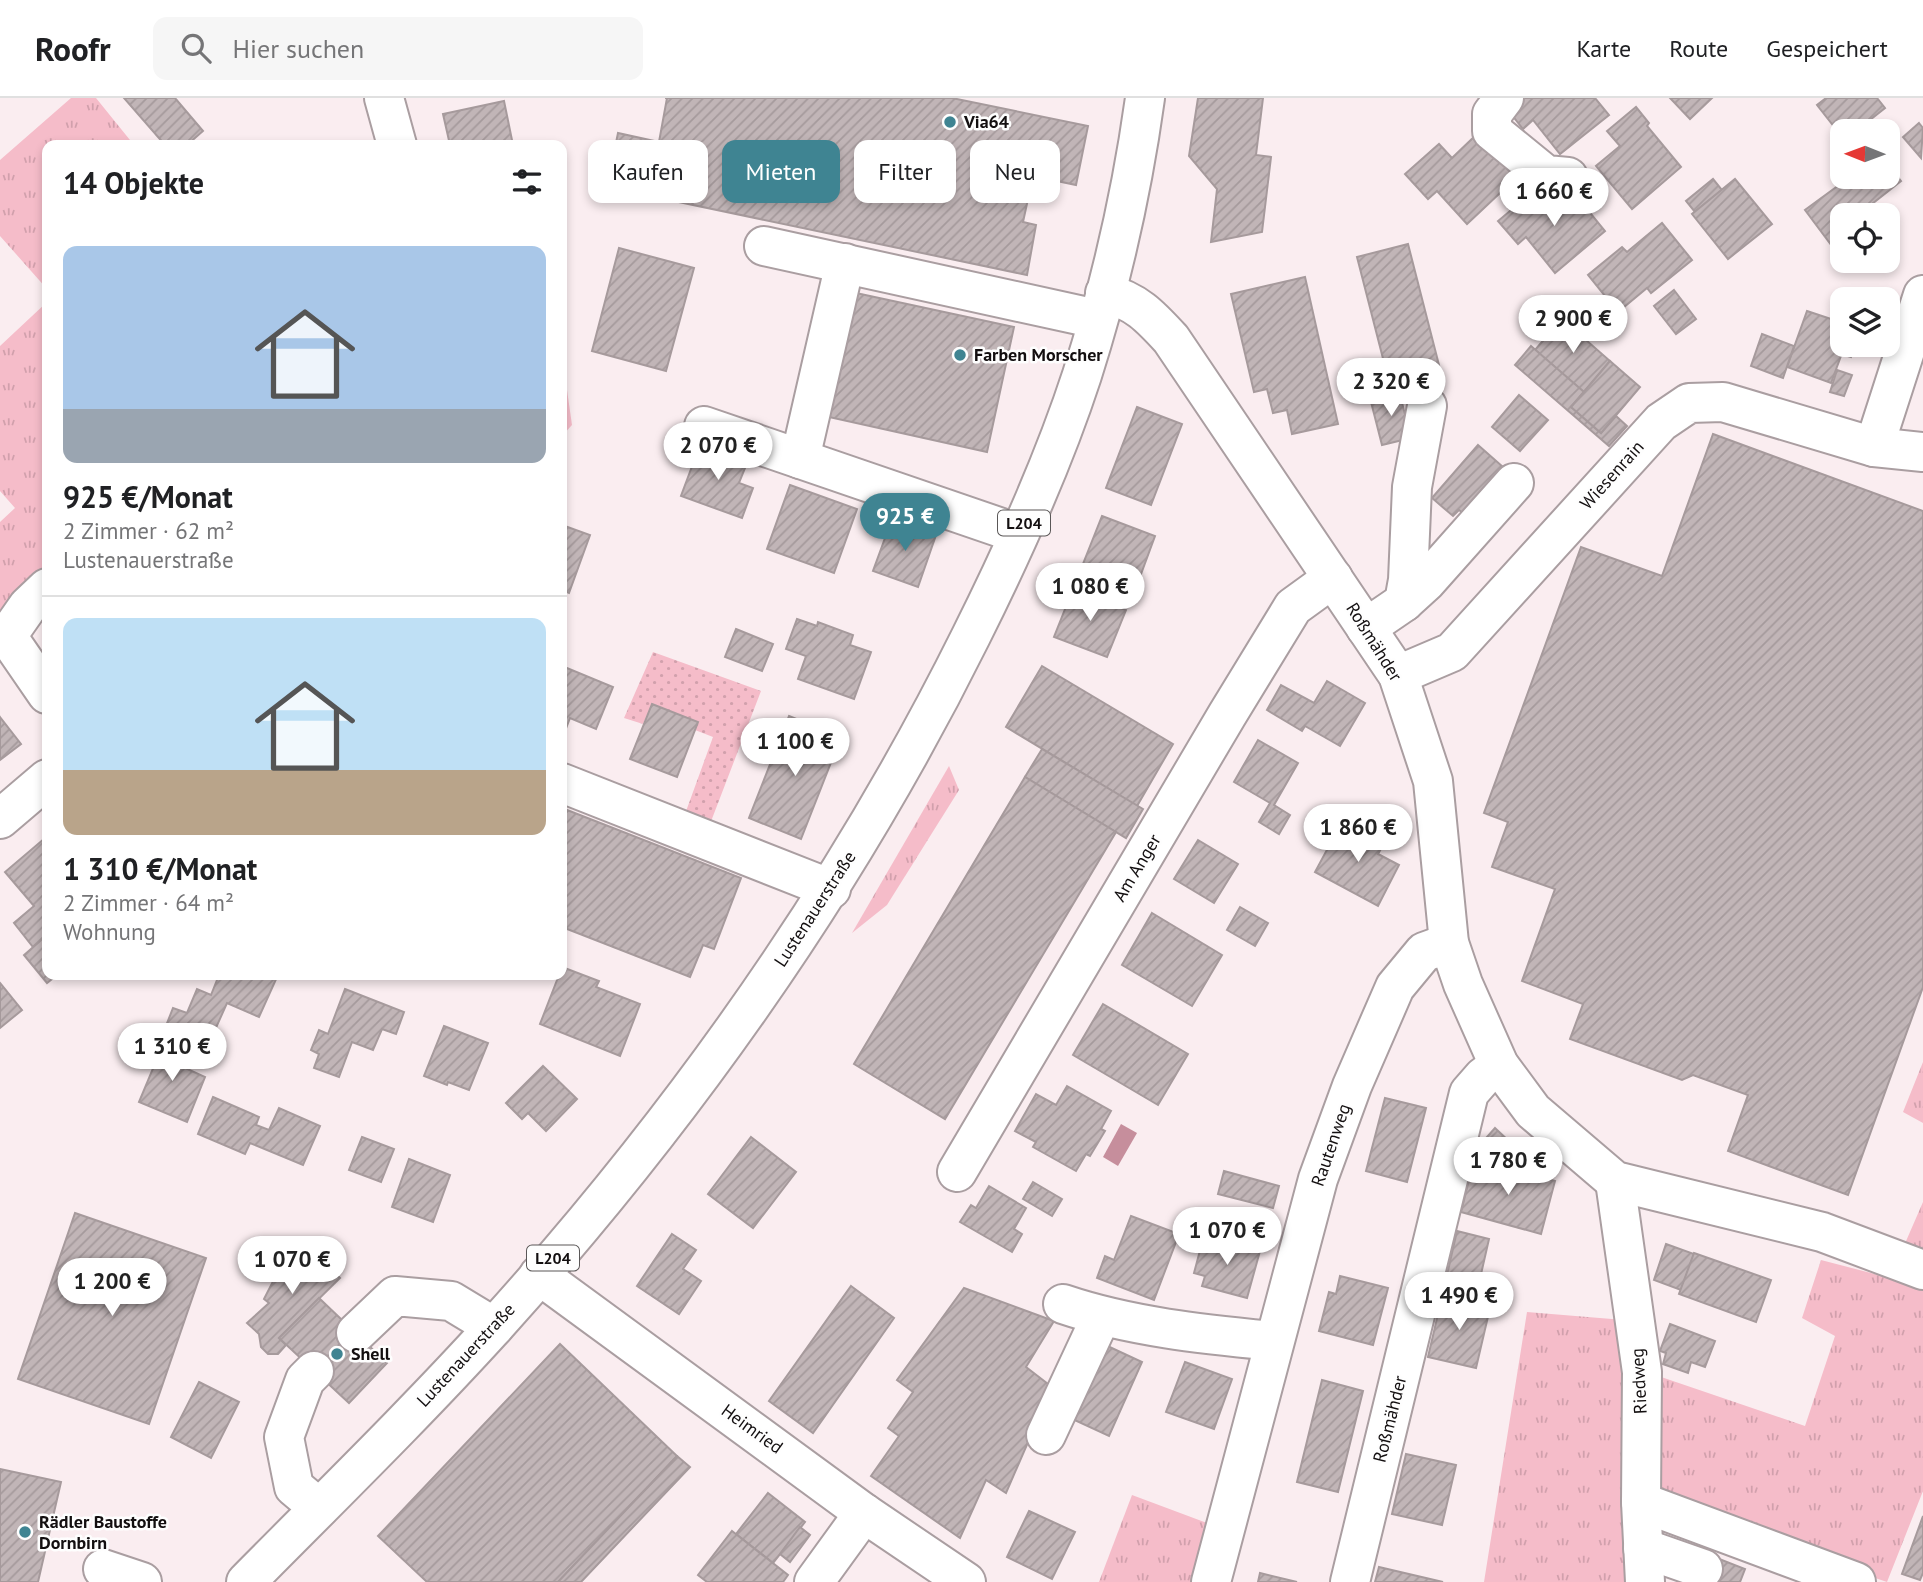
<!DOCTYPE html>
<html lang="de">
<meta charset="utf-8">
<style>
:root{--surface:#fff;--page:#f6f6f6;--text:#202124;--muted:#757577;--line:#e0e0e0;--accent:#3f8492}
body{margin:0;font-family:"PT Sans",sans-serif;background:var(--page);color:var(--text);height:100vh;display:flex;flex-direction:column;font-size:26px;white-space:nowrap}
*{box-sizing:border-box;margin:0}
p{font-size:23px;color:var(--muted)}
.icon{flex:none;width:38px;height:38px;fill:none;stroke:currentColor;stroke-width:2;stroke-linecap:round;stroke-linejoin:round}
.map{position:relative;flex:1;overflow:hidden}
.drawer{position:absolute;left:42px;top:42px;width:525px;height:840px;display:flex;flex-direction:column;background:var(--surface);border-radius:14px;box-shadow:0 4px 10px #0003}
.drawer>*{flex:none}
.banner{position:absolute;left:588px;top:42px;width:665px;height:63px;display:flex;gap:14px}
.needle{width:46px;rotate:271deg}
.controls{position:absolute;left:1830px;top:21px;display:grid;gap:14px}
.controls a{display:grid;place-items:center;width:70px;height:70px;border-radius:14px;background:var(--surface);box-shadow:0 4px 10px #0003;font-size:35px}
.price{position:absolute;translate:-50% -60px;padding:0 16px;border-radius:24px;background:#fff;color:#222;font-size:23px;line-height:46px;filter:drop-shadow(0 2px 4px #0008)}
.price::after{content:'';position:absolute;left:50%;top:42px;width:21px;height:16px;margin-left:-10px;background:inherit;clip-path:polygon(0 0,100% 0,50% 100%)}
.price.selected{background:var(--accent);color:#fff}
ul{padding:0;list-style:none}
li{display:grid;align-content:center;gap:14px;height:371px;padding:0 21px}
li+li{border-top:2px solid var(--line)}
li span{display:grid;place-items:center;height:217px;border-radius:14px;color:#555}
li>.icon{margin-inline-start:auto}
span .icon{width:126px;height:126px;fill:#fffc;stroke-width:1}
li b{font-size:30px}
h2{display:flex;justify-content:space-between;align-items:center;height:84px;padding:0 21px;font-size:30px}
.chip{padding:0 24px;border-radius:14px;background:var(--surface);box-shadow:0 4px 10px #0003;font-size:24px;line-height:63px}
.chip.selected{background:var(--accent);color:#fff}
header{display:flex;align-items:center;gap:42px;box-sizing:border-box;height:98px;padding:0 35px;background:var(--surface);border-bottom:2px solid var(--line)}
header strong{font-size:33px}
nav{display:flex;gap:38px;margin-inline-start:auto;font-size:24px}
.search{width:490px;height:63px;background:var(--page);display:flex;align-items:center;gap:18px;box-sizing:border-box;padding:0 24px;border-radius:14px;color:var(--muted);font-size:26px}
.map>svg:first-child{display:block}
</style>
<header>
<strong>Roofr</strong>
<div class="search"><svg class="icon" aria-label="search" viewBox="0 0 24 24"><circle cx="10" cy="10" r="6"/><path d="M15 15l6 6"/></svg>Hier suchen</div>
<nav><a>Karte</a><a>Route</a><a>Gespeichert</a></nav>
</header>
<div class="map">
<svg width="1923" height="1484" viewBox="0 0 1923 1484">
<defs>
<pattern id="grass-tufts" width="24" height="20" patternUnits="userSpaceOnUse" patternTransform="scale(1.75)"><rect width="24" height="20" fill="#f5bcc9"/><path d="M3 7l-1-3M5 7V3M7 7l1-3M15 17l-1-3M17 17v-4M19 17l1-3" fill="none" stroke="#d1a0ac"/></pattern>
<pattern id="garden-dots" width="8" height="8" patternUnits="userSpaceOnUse" patternTransform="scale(1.75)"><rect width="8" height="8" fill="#f5bcc9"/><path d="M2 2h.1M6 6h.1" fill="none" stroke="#d1a0ac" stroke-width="1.8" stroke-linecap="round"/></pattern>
<pattern id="building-hatch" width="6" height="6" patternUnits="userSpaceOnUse" patternTransform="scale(1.75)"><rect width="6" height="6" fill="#c1b5b7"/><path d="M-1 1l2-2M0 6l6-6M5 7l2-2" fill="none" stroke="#a59a9c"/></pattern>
</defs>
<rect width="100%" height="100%" fill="#faedf0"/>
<!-- grass -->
<g fill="url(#grass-tufts)">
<polygon points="71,0 96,0 134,47 47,47 47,191 0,138 0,62"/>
<polygon points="47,204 47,471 0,512 0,424 15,410 0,393 0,248"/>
<polygon points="562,257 572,327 562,338"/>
<polygon points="949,668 959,692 887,807 852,835"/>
<polygon points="1923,964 1923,1025 1903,1014"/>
<polygon points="1923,1104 1923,1393 1887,1484 1633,1398 1636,1484 1484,1484 1527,1214 1624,1222 1626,1267 1805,1328 1835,1238 1802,1220 1821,1162 1890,1180"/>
<polygon points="1132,1397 1215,1428 1200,1484 1099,1484"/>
</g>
<!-- garden -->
<polygon fill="url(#garden-dots)" points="653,554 761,593 710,726 685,716 713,639 695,632 698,624 652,606 643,626 624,620"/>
<!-- water -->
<polygon fill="#c68e9c" points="1121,1026 1137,1035 1118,1068 1103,1059"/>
<!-- building -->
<g fill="url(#building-hatch)" stroke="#a69a9c" stroke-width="2">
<polygon points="124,0 175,0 203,33 187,47 165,47"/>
<polygon points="665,0 952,0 1088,28 1076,87 1033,78 1023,124 1036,127 1027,177 607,89 618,35 659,44 667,0"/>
<polygon points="1198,0 1263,0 1256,57 1271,59 1262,134 1211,144 1217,91 1189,58"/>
<polygon points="1513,0 1595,0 1609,17 1560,56 1533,22 1523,31 1504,7"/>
<polygon points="1670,0 1712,0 1690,21"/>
<polygon points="1826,0 1877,0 1885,10 1856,33 1843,33 1843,40 1817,7"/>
<polygon points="504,3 513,47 450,47 443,16"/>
<polygon points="1636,9 1649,25 1647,28 1681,69 1632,111 1596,68 1620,48 1607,33"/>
<polygon points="1919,25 1923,30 1921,60 1903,39"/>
<polygon points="1476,37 1516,80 1467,126 1437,93 1428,101 1405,76 1439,46 1452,60"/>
<polygon points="1888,66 1901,83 1872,106 1878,114 1873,117 1843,117 1843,140 1832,148 1805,112 1850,79 1888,79"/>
<polygon points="1713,81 1722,92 1695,114 1686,103"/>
<polygon points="1735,81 1772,126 1728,161 1692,116"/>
<polygon points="1569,89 1605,133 1555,175 1526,139 1518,146 1498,123 1529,97 1541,112"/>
<polygon points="1662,125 1692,162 1651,195 1647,190 1618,214 1588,177 1622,149 1627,154"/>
<polygon points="1408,146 1439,267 1388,280 1357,159"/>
<polygon points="619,150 694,170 666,273 592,253"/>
<polygon points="1305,179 1338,326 1292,336 1287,312 1273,315 1267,291 1254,294 1231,196"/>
<polygon points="1674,192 1696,221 1676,236 1654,208"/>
<polygon points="856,195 1014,229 987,354 829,319"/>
<polygon points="1807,213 1843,225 1843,247 1845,247 1831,285 1787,269"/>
<polygon points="1562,221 1610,263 1584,294 1535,252"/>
<polygon points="1762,236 1794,248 1783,280 1751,268"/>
<polygon points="1845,247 1856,247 1851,259 1841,256"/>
<polygon points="1531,248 1584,294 1571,309 1601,335 1616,318 1627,328 1609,348 1515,267"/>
<polygon points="1610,263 1640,289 1601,335 1571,309"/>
<polygon points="1837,272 1852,277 1844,298 1830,294"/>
<polygon points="1399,293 1411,340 1382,347 1370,300"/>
<polygon points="1519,297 1548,322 1520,353 1492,329"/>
<polygon points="1137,309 1182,326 1151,407 1106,390"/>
<polygon points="1713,336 1923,413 1923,889 1848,1097 1728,1053 1748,997 1693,977 1682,982 1570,941 1583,906 1522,883 1555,791 1492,769 1508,724 1484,715 1581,449 1662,478"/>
<polygon points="700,347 747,365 739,385 753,390 742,420 681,398"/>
<polygon points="1478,347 1511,376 1472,422 1459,412 1453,418 1432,400"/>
<polygon points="790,387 857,411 834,475 767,451"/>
<polygon points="1102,418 1155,438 1137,487 1083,466"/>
<polygon points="892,421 936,437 918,489 873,473"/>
<polygon points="562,427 590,437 569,495 562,492"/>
<polygon points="1073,491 1126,512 1107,559 1054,539"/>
<polygon points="797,521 817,528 818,524 853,537 850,547 871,554 854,601 798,581 806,558 786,551"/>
<polygon points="736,531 773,546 762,573 725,559"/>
<polygon points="562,568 613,589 596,631 570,620 562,641"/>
<polygon points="1042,568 1173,646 1137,708 1006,629"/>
<polygon points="1327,583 1365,605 1340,648 1305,628 1302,633 1267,612 1281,587 1314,605"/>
<polygon points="652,606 698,624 677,679 630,661"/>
<polygon points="789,618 841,639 801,741 749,720"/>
<polygon points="0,619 21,646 0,662"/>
<polygon points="1258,642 1298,665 1274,707 1290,717 1279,736 1259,724 1270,705 1234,684"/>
<polygon points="1042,651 1143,711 1126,740 1025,679"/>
<polygon points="1025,679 1116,734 945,1021 854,966"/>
<polygon points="562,710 741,780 714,851 703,847 690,879 562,829"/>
<polygon points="1343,722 1385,744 1378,756 1399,767 1378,808 1315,774"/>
<polygon points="45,740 47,742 47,837 33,849 14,825 34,808 5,774"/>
<polygon points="1198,742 1238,766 1214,805 1174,781"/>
<polygon points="1240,809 1268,825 1255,848 1227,832"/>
<polygon points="1152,815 1222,857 1192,908 1122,867"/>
<polygon points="47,837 47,877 57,877 47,885 24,857"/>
<polygon points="562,869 599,883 596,889 640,906 620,958 540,926 559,877 562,877"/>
<polygon points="219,877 272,877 277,879 259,919 227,905 215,932 201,926 190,951 162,938 173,910 187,915 197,891 211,897"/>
<polygon points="0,885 22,912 0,930"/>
<polygon points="345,891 404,914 396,936 382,931 373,952 352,944 339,979 314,970 319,956 311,952 319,932 328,936"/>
<polygon points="1103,906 1188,956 1158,1007 1073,957"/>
<polygon points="444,928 488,945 469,992 448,984 447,987 424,978"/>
<polygon points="159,941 191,955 185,970 205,979 187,1024 139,1004 157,961 152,958"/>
<polygon points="543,968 577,1001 546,1033 528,1015 522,1021 506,1005"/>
<polygon points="1067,988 1111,1013 1101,1031 1105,1033 1090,1058 1086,1056 1076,1073 1033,1049 1036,1044 1015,1033 1036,996 1056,1007"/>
<polygon points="213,999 259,1019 256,1027 269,1032 279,1010 320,1028 303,1067 250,1045 245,1056 198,1036"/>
<polygon points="1385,1000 1426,1010 1407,1084 1366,1073"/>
<polygon points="1495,1030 1529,1062 1526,1076 1474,1062 1479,1048"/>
<polygon points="362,1039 394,1051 381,1084 349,1072"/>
<polygon points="751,1039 796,1074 753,1130 708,1096"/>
<polygon points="409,1061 450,1077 433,1124 392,1109"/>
<polygon points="1474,1062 1555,1083 1541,1136 1461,1114"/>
<polygon points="1224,1073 1279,1088 1273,1110 1218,1096"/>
<polygon points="1033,1084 1062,1101 1052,1118 1023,1101"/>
<polygon points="989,1088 1026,1110 1014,1131 1022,1136 1012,1154 960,1124 971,1107 976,1110"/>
<polygon points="75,1115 206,1160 149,1326 18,1281"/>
<polygon points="1131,1118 1179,1136 1154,1202 1097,1180 1105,1158 1114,1162"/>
<polygon points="1457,1133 1489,1141 1474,1207 1442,1199"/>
<polygon points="672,1136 696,1152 683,1171 701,1183 679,1216 637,1188"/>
<polygon points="1218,1141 1260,1153 1247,1200 1202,1188 1205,1178 1194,1175 1202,1145 1216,1149"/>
<polygon points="304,1143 340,1180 279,1240 286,1247 278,1256 268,1256 261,1249 259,1236 247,1225 269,1205 264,1201 284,1162"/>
<polygon points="1666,1146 1694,1156 1681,1192 1654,1182"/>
<polygon points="1694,1155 1771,1182 1756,1224 1679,1196"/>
<polygon points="1340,1178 1388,1190 1373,1247 1319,1233 1329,1194 1336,1196"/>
<polygon points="851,1188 894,1220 813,1335 769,1303"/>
<polygon points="964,1190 1054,1223 1026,1269 1052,1289 1006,1395 986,1382 960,1440 871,1378 899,1338 888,1330 913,1294 897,1282"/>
<polygon points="1442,1199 1490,1210 1476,1270 1428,1259"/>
<polygon points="319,1200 387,1265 349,1305 279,1240"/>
<polygon points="1670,1226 1715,1243 1705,1269 1691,1264 1688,1275 1663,1266 1666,1255 1660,1253"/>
<polygon points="1101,1245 1142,1264 1109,1338 1068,1319"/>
<polygon points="560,1246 677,1358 558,1484 427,1484 378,1438"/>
<polygon points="1185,1264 1232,1281 1214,1331 1166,1314"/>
<polygon points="1322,1282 1363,1293 1338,1394 1297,1384"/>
<polygon points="199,1284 239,1304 211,1360 171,1339"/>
<polygon points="1406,1356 1456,1367 1442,1427 1392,1416"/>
<polygon points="677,1358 690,1369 581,1484 558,1484"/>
<polygon points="0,1371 61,1384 38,1484 0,1484"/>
<polygon points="768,1395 805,1424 773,1465 736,1436"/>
<polygon points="1029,1413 1075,1434 1052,1481 1007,1459"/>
<polygon points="1923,1418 1923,1475 1920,1482 1902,1476"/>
<polygon points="800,1429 810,1437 790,1464 780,1456"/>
<polygon points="732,1433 788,1477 783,1484 707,1484 698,1477"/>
<polygon points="1709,1457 1745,1471 1740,1484 1698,1484"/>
<polygon points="1379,1469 1443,1484 1375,1484"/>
<polygon points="1260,1475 1297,1484 1258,1484"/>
</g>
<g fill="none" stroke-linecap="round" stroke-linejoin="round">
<defs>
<g id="minor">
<polyline points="384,0 397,47"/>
<polyline points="1504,0 1492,16 1492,33 1546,77 1568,79"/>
<polyline points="764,148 1097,221"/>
<path d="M 1105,195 C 1136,203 1150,218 1171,241 L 1398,577 L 1433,683 L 1449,845 L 1463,886 L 1499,967 L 1533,1013 L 1615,1083 L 1822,1134 L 1923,1172"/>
<polyline points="704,328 1019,436"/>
<polyline points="1874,349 1923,197"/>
<polyline points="800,361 845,165"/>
<polyline points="47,490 28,508 7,538 47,596"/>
<polyline points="1404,504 1426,484 1514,385"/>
<polyline points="1366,530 1404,504 1408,482 1412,389 1427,308"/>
<polyline points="1398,577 1452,554 1661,324 1689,305 1723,304 1874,349 1923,354"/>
<polyline points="562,685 831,791"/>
<polyline points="0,721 47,681"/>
<polyline points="957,1074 1227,617 1293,509 1333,480"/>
<polyline points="1615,1083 1642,1274 1641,1404 1645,1484"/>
<polyline points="539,1177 864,1415 966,1484"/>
<path d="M 1063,1206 C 1131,1229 1203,1236 1274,1243"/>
<polyline points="356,1235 395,1198 451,1203 494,1229"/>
<polyline points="314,1273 305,1282 284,1339 294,1389 319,1410"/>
<polyline points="1046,1337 1101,1219"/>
<polyline points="1641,1404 1856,1484"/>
<polyline points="1643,1450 1703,1471"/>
<polyline points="103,1471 142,1484"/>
<polyline points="814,1484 864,1415"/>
<polyline points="1211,1484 1318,1081 1352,988 1395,889 1424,854 1449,845"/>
<polyline points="1350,1484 1469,995 1483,979 1499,967"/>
</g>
<path id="major" d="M 246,1484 C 329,1400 414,1317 494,1229 C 682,1021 846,790 971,538 C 1013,454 1053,366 1082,277 C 1111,186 1132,94 1145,0"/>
</defs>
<!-- minor casing -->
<use href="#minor" stroke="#aa9ea1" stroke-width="42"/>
<!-- major casing -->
<use href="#major" stroke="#aa9ea1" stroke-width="42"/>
<!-- minor -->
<use href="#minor" stroke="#fff" stroke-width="38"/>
<!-- major -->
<use href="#major" stroke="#fff" stroke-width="38"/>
</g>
<!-- markers -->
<g fill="#3f8492" stroke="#fefefe" stroke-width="2.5">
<circle cx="950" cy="24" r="7"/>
<circle cx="960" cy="257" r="7"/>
<circle cx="337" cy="1256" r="7"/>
<circle cx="25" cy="1434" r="7"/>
</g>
<g text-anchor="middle" stroke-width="5" stroke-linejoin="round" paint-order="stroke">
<!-- shield labels -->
<g fill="#fefefe" stroke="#5a5757" stroke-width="2">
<rect x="998" y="412.5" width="52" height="25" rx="5"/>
<rect x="527" y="1147.5" width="52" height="25" rx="5"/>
</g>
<g font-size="16" font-weight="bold" fill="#130f10">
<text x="1024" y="431">L204</text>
<text x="553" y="1166">L204</text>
</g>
<!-- poi labels -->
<g font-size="18" font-weight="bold" fill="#130f10" stroke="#fefefe" text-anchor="start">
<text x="964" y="30">Via64</text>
<text x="974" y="263">Farben Morscher</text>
<text x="351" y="1262">Shell</text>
<text x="39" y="1430">Rädler Baustoffe<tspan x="39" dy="21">Dornbirn</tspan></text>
</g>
<!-- street labels -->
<g font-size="18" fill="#130f10" stroke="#fefefe">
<text transform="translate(1612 377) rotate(-48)" y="6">Wiesenrain</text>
<text transform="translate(1374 544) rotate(58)" y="6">Roßmähder</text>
<text transform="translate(1137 770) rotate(-59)" y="6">Am Anger</text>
<text transform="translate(815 811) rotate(-57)" y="6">Lustenauerstraße</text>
<text transform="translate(1331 1047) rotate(-71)" y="6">Rautenweg</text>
<text transform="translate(466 1257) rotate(-47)" y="6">Lustenauerstraße</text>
<text transform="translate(1639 1283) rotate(-93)" y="6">Riedweg</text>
<text transform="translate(1390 1321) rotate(-76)" y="6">Roßmähder</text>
<text transform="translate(752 1331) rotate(36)" y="6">Heimried</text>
</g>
</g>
</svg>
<div class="controls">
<a><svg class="needle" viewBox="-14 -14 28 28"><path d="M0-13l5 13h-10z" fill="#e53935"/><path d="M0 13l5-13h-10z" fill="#757577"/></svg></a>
<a><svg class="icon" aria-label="locate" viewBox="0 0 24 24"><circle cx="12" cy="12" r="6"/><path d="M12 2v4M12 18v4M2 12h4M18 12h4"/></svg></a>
<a><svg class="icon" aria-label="layers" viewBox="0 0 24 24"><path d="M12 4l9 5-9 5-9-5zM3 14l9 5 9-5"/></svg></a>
</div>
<b class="price" style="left:1554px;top:130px">1 660 €</b>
<b class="price" style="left:1573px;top:257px">2 900 €</b>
<b class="price" style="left:1391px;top:320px">2 320 €</b>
<b class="price" style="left:718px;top:384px">2 070 €</b>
<b class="price selected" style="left:905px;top:455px">925 €</b>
<b class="price" style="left:1090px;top:525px">1 080 €</b>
<b class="price" style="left:795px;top:680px">1 100 €</b>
<b class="price" style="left:1358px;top:766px">1 860 €</b>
<b class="price" style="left:172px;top:985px">1 310 €</b>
<b class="price" style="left:1508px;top:1099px">1 780 €</b>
<b class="price" style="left:1227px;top:1169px">1 070 €</b>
<b class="price" style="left:292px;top:1198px">1 070 €</b>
<b class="price" style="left:112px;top:1220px">1 200 €</b>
<b class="price" style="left:1459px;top:1234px">1 490 €</b>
<div class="banner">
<a class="chip">Kaufen</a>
<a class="chip selected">Mieten</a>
<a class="chip">Filter</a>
<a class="chip">Neu</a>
</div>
<section class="drawer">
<h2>14 Objekte<svg class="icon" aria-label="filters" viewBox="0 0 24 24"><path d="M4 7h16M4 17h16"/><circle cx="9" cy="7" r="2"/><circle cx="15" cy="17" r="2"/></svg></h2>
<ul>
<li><span style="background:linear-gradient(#a9c7e8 75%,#9aa5b1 0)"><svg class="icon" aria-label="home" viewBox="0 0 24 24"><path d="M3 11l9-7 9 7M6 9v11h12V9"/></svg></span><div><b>925 €/Monat</b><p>2 Zimmer · 62 m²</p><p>Lustenauerstraße</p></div></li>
<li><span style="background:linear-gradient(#bfe0f5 70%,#b9a48a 0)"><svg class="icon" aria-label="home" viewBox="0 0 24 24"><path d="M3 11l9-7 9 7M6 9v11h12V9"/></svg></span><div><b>1 310 €/Monat</b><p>2 Zimmer · 64 m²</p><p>Wohnung</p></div></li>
</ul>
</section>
</div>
